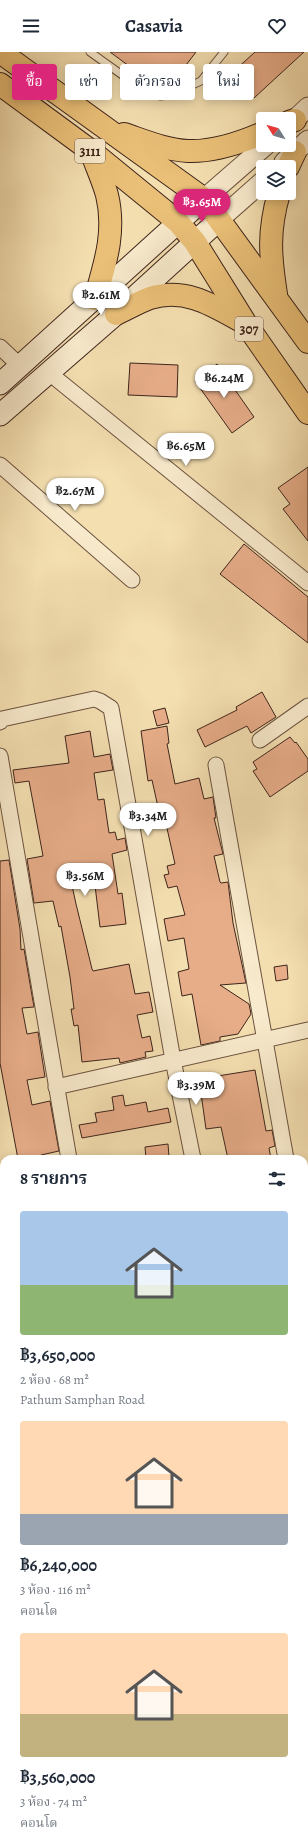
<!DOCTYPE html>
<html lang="th">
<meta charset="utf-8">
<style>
:root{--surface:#fff;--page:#f2f2f3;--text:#1f2937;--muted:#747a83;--accent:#db2777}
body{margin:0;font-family:Alegreya,"Noto Serif Thai",serif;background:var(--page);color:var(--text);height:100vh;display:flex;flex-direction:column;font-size:15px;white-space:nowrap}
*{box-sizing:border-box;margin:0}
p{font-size:13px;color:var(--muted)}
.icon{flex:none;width:22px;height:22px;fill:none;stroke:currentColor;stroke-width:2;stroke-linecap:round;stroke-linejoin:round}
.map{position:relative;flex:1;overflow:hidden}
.panel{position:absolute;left:0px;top:1103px;width:308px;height:692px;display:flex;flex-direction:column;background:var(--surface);border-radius:12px 12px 0 0;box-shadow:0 2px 10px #0003}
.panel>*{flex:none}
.banner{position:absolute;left:12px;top:12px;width:284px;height:36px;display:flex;gap:8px}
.needle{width:26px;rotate:307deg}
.buttons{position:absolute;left:256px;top:60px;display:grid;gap:8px}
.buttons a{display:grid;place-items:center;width:40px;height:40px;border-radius:4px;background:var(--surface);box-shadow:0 2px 10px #0003;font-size:20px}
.price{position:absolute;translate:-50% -34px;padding:0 9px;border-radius:14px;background:#fff;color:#222;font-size:13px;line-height:26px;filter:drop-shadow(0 1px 2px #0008)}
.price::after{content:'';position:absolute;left:50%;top:24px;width:12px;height:9px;margin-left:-6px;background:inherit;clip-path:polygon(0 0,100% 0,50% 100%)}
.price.on{background:var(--accent);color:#fff}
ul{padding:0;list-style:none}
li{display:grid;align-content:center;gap:8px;height:212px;padding:0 20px}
li span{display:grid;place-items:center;height:124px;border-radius:4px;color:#555}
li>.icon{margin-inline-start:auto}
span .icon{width:72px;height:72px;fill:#fffc;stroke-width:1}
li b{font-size:17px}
h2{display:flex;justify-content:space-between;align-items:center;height:48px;padding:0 20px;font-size:17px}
.pill{padding:0 14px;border-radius:4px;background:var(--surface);box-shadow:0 2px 10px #0003;font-size:14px;line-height:36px}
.pill.on{background:var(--accent);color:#fff}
header{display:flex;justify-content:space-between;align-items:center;height:52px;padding:0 20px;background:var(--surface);font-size:18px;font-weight:700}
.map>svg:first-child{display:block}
</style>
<header><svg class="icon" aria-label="menu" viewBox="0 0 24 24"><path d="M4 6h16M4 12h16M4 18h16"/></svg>Casavia<svg class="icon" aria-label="heart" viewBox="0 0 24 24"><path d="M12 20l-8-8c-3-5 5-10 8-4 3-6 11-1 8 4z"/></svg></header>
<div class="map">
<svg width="308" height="1795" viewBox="0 0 308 1795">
<rect width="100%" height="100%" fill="#f4dfb1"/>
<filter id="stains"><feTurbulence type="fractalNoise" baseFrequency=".005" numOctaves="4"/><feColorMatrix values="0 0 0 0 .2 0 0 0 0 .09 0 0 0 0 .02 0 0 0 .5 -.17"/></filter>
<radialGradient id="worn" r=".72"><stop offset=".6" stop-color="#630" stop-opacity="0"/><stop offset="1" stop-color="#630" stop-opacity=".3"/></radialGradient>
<!-- building -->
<g fill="#e7ad89" stroke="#3e241b">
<polygon points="110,0 196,0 167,38 163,39"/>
<polygon points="255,0 304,0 254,46 232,21"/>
<polygon points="130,311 178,313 177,345 128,343"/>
<polygon points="217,312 254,365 232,381 195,329"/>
<polygon points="308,415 308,489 283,457 290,452 278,436"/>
<polygon points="244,492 308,545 308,591 220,522"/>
<polygon points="262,640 276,665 251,681 247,674 205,695 197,678 237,658 236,655"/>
<polygon points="165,656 169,671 157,674 153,659"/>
<polygon points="167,674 169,691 167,692 175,732 199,726 204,747 213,745 216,766 214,766 223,802 214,804 220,830 221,831 228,830 233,871 246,931 220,933 249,952 251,962 238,982 220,985 220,989 201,993 192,942 182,944 178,920 189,917 184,886 168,889 164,867 185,863 177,834 168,836 164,823 169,822 167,814 175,812 162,754 158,755 152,728 148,729 141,679"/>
<polygon points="90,679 94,705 110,702 113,718 94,721 98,748 104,747 109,781 115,780 117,788 125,786 127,798 112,802 118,842 122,841 126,872 100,875 94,825 71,829 76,852 92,917 93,919 129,912 135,942 149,940 153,960 137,963 142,986 150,984 153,999 145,1000 146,1005 120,1011 119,1006 82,1010 78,973 74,974 71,957 74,957 70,925 61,874 59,875 53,849 34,851 27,807 43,804 29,729 15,731 13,718 69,711 65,684"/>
<polygon points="290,685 295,691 296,690 308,707 308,719 270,745 253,719 257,717 253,710"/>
<polygon points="9,808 20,877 21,898 24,897 34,955 22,956 27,982 38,980 45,1025 27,1028 32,1053 50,1049 59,1099 41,1103 42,1107 18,1107 0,1011 0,809"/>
<polygon points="287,913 288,927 276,929 274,915"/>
<polygon points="255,1018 266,1079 272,1078 275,1094 269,1096 271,1107 228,1107 221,1075 206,1077 199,1027"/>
<polygon points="123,1043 125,1054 146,1050 148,1060 168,1056 171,1070 82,1086 79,1073 97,1070 95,1061 114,1058 112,1045"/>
<polygon points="168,1092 169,1105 146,1107 145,1095"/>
</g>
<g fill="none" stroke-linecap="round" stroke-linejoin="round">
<defs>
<polyline id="service" points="90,0 139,35 149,41 160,44 170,43 201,29 224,0"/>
<g id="minor">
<polyline points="0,295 20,314"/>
<polyline points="48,320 308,531"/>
<polyline points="0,413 132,528"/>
<polyline points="0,670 2,667 94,647 100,649 111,656 173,1008 193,1107"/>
<polyline points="260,688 308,654"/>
<polyline points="0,704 69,1107"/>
<polyline points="216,713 286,1107"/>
<polyline points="56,1035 308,978"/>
<polyline points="304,1630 308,1631"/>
<polyline points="304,1674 308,1700"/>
<polyline points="194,1791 195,1795"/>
</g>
<g id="tertiary">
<polyline points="289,73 308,55"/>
<polyline points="284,110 308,88"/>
<polyline points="204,147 266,93"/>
<polyline points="220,167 263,129"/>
</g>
<g id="secondary">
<polyline points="0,332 204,147"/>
<polyline points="0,363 116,262 220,167"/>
</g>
<g id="primary">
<polyline points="0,0 204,147 308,290"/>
<polyline points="0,32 91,99 178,170 195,190 246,272 308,361"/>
<polyline points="289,70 295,68"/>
<path d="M 124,82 C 145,89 166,98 188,99 C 213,100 240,91 263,81"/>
<path d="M 91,99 C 96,114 103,128 107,143 C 116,180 105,212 95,247"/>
<polyline points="288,115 295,100"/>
<path d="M 276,242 C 270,204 268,179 279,141"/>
<path d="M 116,262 C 127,257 139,250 150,246 C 186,235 214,254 243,270"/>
</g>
</defs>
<!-- service casing -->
<use href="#service" stroke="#6c5340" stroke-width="9"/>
<!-- minor casing -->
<use href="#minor" stroke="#6c5340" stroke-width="17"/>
<!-- tertiary casing -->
<use href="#tertiary" stroke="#6c5340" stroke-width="21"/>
<!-- secondary casing -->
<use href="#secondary" stroke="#3e241b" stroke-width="23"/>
<!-- primary casing -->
<use href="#primary" stroke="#3e241b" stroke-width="24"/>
<!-- service -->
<use href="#service" stroke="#f8eacc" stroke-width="7"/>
<!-- minor -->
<use href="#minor" stroke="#f8eacc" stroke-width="15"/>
<!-- tertiary -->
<use href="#tertiary" stroke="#f8eacc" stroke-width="19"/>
<!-- secondary -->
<use href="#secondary" stroke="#f8eacc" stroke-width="21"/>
<!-- primary -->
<use href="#primary" stroke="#eac078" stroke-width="22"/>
</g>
<g text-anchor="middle" stroke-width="3.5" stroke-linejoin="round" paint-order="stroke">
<!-- shield labels -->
<g fill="#f8eacc" stroke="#765f50" stroke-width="1">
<rect x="75" y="87" width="30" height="24" rx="3"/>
<rect x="235" y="265" width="28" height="24" rx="3"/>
</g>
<g font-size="14" font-weight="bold" fill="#3e241b">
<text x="90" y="104">3111</text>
<text x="249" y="282">307</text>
</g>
</g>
<rect width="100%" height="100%" filter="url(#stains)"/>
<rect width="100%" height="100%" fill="url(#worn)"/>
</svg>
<div class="buttons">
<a><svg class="needle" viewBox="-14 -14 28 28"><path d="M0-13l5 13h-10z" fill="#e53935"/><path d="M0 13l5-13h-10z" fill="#747a83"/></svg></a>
<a><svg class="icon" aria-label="layers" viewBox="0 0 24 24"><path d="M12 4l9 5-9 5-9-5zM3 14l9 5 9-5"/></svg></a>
</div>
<b class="price on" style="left:202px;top:171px">฿3.65M</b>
<b class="price" style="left:101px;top:264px">฿2.61M</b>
<b class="price" style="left:224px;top:347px">฿6.24M</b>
<b class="price" style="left:186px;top:415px">฿6.65M</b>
<b class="price" style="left:75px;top:460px">฿2.67M</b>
<b class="price" style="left:148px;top:785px">฿3.34M</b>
<b class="price" style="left:85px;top:845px">฿3.56M</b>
<b class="price" style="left:196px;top:1054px">฿3.39M</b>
<div class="banner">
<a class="pill on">ซื้อ</a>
<a class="pill">เช่า</a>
<a class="pill">ตัวกรอง</a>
<a class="pill">ใหม่</a>
</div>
<section class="panel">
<h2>8 รายการ<svg class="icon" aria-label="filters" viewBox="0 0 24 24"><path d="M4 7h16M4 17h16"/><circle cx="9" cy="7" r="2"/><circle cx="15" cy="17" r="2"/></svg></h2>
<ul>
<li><span style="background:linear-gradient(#a9c7e8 60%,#8fb573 0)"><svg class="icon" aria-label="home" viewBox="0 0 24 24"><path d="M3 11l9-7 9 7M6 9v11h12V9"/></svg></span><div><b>฿3,650,000</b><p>2 ห้อง · 68 m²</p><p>Pathum Samphan Road</p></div></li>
<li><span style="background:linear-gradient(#ffd9b3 75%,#9aa5b1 0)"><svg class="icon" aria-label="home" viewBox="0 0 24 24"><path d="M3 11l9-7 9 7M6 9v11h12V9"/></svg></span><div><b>฿6,240,000</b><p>3 ห้อง · 116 m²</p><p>คอนโด</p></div></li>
<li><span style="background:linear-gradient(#ffd9b3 65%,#c2b280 0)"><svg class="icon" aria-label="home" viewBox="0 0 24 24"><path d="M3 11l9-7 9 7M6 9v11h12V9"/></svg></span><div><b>฿3,560,000</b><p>3 ห้อง · 74 m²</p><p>คอนโด</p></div></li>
</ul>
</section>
</div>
